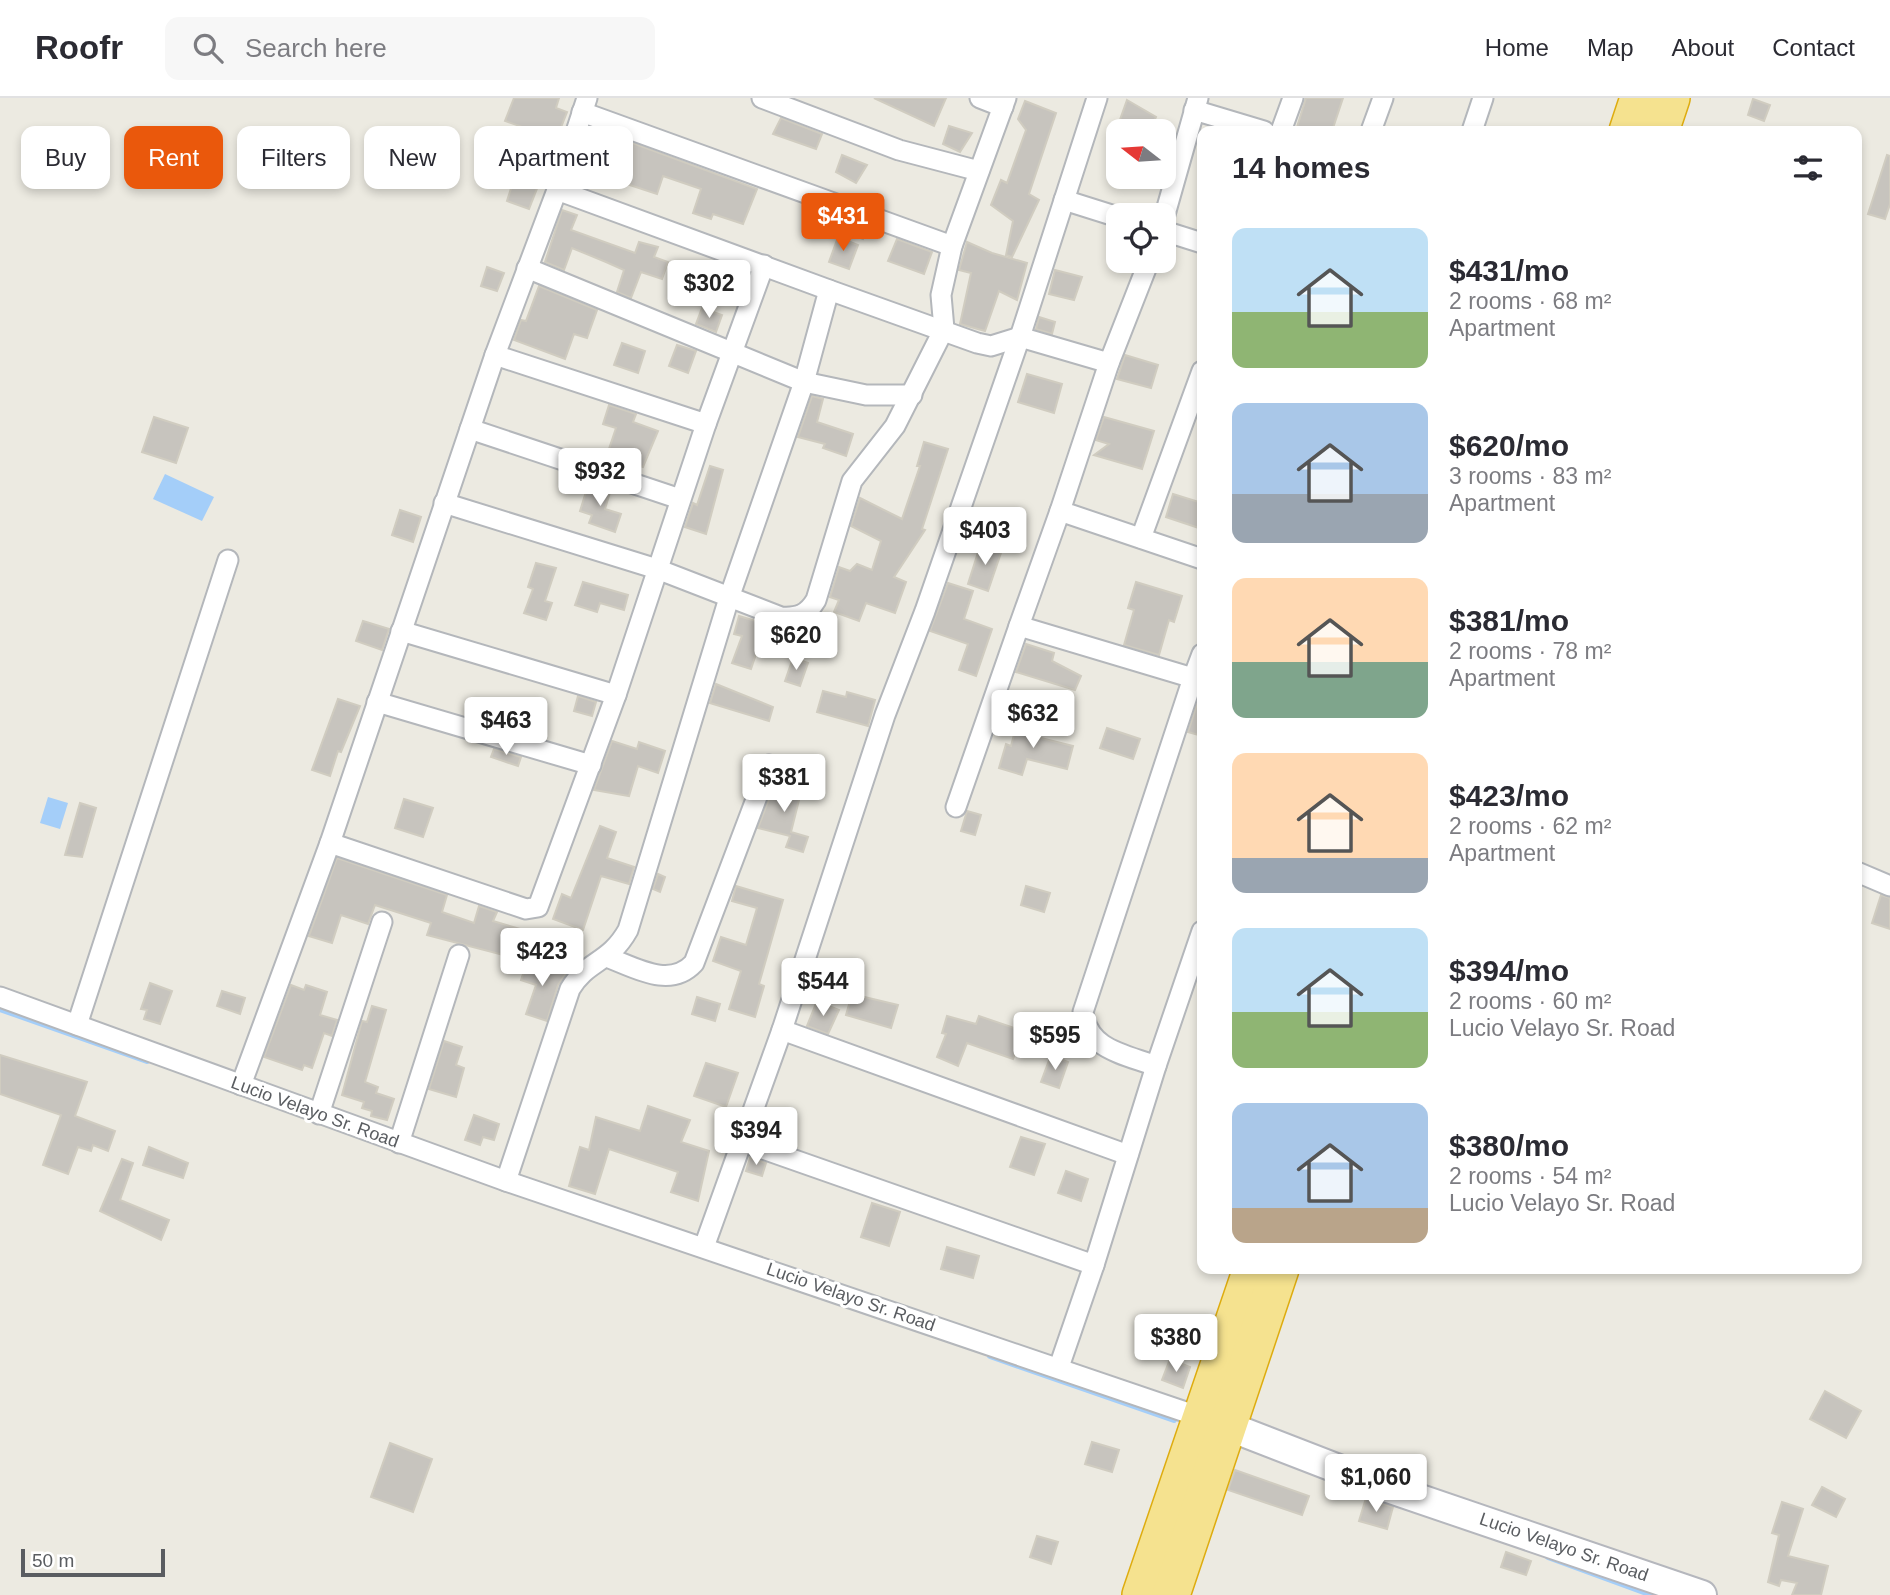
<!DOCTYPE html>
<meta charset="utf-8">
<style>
:root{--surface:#fff;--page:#f7f7f7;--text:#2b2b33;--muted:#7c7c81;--line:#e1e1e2;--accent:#ea580c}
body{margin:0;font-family:Helvetica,sans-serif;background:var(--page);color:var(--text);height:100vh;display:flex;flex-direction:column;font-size:26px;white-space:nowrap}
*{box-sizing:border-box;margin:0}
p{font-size:23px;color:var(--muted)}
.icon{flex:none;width:38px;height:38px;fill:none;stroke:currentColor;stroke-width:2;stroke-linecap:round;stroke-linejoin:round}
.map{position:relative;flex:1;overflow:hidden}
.panel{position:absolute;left:1197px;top:28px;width:665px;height:1148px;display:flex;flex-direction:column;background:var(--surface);border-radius:14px;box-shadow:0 4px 10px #0003}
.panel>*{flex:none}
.top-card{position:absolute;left:21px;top:28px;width:665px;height:63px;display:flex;gap:14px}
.needle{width:46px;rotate:287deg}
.controls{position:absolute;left:1106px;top:21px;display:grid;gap:14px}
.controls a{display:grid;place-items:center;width:70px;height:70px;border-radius:14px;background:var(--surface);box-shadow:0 4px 10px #0003;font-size:35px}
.scale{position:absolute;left:21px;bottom:18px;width:144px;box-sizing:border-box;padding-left:7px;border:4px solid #5a5d61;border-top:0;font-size:19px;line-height:24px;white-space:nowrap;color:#5a5d61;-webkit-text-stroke:5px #fff;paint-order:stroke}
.price{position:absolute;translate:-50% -60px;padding:0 16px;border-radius:7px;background:#fff;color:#222;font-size:23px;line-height:46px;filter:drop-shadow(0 2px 4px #0008)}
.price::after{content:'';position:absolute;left:50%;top:42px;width:21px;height:16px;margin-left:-10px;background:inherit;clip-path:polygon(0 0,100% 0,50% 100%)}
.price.current{background:var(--accent);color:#fff}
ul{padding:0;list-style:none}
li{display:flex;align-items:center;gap:21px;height:175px;padding:0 35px}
li span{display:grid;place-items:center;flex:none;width:196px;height:140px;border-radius:14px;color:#555}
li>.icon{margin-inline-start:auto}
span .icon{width:84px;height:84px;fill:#fffc;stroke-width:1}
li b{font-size:30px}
h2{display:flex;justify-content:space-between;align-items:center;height:84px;padding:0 35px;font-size:30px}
.chip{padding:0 24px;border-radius:14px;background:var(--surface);box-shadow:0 4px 10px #0003;font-size:24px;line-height:63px}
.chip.current{background:var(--accent);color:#fff}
header{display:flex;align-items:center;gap:42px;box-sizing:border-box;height:98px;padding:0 35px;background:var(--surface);border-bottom:2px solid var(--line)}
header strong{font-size:33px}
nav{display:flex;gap:38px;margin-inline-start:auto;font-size:24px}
.search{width:490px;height:63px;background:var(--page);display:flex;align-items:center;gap:18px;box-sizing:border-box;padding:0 24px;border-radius:14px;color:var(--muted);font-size:26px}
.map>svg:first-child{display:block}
</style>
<header>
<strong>Roofr</strong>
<div class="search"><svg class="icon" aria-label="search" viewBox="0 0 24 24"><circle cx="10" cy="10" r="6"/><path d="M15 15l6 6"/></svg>Search here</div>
<nav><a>Home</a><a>Map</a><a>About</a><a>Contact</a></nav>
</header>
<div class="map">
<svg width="1890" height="1497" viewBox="0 0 1890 1497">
<rect width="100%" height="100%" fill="#eceae1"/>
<!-- water -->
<g fill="#a4cef9">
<polygon points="165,376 214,399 202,423 153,401"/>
<polygon points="48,699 68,705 60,731 40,725"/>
</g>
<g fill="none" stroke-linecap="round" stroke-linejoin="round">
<!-- stream -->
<g stroke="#a4cef9" stroke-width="6">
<polyline points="0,911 147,963"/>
<polyline points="990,1258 1174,1322"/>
<polyline points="1548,1459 1652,1497"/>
</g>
</g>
<!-- building -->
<g fill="#c7c4be" stroke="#d0ccc0" stroke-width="2">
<polygon points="514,0 559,0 556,10 567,14 529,111 507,103 513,84 491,76 495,63 527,73 532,58 540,35 505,23"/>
<polygon points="874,0 946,0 934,28"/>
<polygon points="1306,0 1343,0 1332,33 1310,33 1297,29"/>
<polygon points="1753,1 1770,7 1764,23 1748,17"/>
<polygon points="1127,2 1156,19 1150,33 1116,33"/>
<polygon points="1025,3 1056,15 1029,96 1039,102 1012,159 1006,157 1013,123 991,107 1001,82 1007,85 1026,32 1018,21"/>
<polygon points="781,20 822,36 816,51 773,36"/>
<polygon points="949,28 972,35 960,54 943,46"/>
<polygon points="627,43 757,91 743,126 713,116 711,121 693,115 701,91 663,78 657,96 581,71 588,50 621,61"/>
<polygon points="842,57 867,67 856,85 836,74"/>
<polygon points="1887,57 1890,58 1890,106 1885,121 1868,116"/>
<polygon points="562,112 577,117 571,132 635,155 639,144 658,149 654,159 668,164 662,181 641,174 631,200 617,194 624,172 606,164 572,150 564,172 545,164"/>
<polygon points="853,125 867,130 863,141 849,136"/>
<polygon points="838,139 858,147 849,171 829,164"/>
<polygon points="897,141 932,154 924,176 888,163"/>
<polygon points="967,144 992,155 1027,165 1017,202 999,193 985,233 960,226 971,175 959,172"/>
<polygon points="487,169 504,175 497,193 481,188"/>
<polygon points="710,169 726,176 716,202 700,196"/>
<polygon points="1055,172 1082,179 1074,202 1049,196"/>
<polygon points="539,188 597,212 587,240 574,236 565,261 514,242 521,222 526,223"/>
<polygon points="702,210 722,217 716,234 696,226"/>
<polygon points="1039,219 1055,224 1052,236 1036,231"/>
<polygon points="622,245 645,253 638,275 614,267"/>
<polygon points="677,247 696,253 688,275 669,268"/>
<polygon points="1125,257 1158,267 1151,290 1117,281"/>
<polygon points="1027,276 1062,286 1054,315 1018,304"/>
<polygon points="812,298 823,301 817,324 853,336 846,358 823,350 825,346 798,339"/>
<polygon points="609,307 636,316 633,324 658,333 643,369 624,363 622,369 605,363 616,330 603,326"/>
<polygon points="154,319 188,330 176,365 142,354"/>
<polygon points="1104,319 1154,333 1142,371 1094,357 1109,346 1096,342"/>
<polygon points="924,344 948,351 922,431 925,432 894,479 906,484 895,515 866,505 859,523 834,514 839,502 830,499 839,469 850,473 857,466 872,472 881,443 851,428 860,400 902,421 920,368 917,368"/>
<polygon points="710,368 723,372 706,436 685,429 693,405 697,407"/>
<polygon points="589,384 611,391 605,411 621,416 615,434 589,425 592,417 580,413"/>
<polygon points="1173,396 1202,405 1202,431 1166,419"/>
<polygon points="400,412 421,419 413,444 392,437"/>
<polygon points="981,445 1002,452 988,493 968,486"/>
<polygon points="536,465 556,470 545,503 552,505 546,522 524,515 533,491 528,489"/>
<polygon points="583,484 628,497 624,512 600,505 597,514 575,507"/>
<polygon points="1136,484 1182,498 1174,524 1169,522 1159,557 1124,547 1134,512 1128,510"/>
<polygon points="948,485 973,493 964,521 992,531 976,578 959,572 968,546 930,533"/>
<polygon points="739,518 766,526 751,571 732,565 742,538 734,536"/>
<polygon points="363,523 389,531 382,552 356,543"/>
<polygon points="1026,546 1054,555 1052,563 1081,578 1075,592 1016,574"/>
<polygon points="793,560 808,565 800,588 785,583"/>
<polygon points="716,586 773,609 769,623 710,605"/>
<polygon points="1202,591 1202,638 1188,634"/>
<polygon points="823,593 846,599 847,594 875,602 868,628 817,614"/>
<polygon points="578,598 596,604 592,618 574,613"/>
<polygon points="338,601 360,608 341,654 338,653 330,678 312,672"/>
<polygon points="1018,621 1036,626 1033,638 1073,648 1067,671 1027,661 1022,677 999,670 1006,646 1011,648"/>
<polygon points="1107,630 1140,641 1133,661 1100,650"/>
<polygon points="612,643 637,651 639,644 665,653 658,675 638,668 629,698 594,692"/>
<polygon points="494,651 521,659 518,668 491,659"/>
<polygon points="776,683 802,690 791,734 808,739 803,754 786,749 790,738 758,730"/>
<polygon points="404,701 433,710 423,739 395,730"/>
<polygon points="80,705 96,710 82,759 65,757"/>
<polygon points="967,713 981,717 975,737 961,733"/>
<polygon points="600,728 616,734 607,760 634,769 629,786 601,778 583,832 553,821 562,796 571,800"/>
<polygon points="337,760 447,797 442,814 474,825 479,808 497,814 493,823 520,831 511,859 427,837 431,825 375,807 368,826 341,817 332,845 309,838"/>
<polygon points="658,776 665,779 660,794 653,791"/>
<polygon points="736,788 783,802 759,886 764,888 755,919 729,911 741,873 713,863 721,839 746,847 757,810 732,803"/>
<polygon points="1026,788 1050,795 1044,814 1021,807"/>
<polygon points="1881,797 1890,800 1890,831 1872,825"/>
<polygon points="528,861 566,875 558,887 547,923 526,916 536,887 521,882"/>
<polygon points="150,885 172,893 160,926 144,921 147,912 141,911"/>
<polygon points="291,887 304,892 306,887 327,894 320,917 337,922 332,938 324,935 312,970 304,967 302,972 264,959"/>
<polygon points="222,893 245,900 240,916 217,908"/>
<polygon points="852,896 898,907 891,930 846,917"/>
<polygon points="697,899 720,906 715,923 692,916"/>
<polygon points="817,903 839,912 828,936 807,928"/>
<polygon points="372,908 386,912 365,984 378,989 376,995 394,1001 387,1022 371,1018 372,1013 362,1010 364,1004 342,997 362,923 367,924"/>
<polygon points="947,918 976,926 979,918 1023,933 1013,961 967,945 958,968 937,959 946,936 942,935"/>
<polygon points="444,943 462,949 456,967 464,970 456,999 429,991"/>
<polygon points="0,957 87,984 75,1018 115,1033 108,1053 93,1047 91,1053 78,1049 68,1076 43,1067 61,1017 0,996"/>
<polygon points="1051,957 1068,964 1059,990 1041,984"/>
<polygon points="706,965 738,975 726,1009 694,998"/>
<polygon points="648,1008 690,1022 681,1044 709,1053 698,1103 671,1094 678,1074 609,1051 595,1096 569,1088 580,1049 589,1052 596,1019 640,1033"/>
<polygon points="474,1017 499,1026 494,1042 483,1039 480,1047 465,1042"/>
<polygon points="1021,1039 1045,1046 1034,1077 1010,1069"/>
<polygon points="149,1049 188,1065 183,1080 143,1067"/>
<polygon points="750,1060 766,1065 762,1078 746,1073"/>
<polygon points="122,1061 133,1065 120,1102 169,1122 161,1142 100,1113"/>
<polygon points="1066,1073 1088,1081 1081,1103 1058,1095"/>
<polygon points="872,1105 900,1114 889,1148 861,1139"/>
<polygon points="947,1149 979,1158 973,1180 941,1171"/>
<polygon points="1170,1261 1190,1269 1183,1290 1162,1282"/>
<polygon points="1825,1293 1861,1313 1846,1340 1810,1321"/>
<polygon points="1092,1344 1119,1352 1112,1374 1085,1366"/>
<polygon points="390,1345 432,1361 413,1414 371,1399"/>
<polygon points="1235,1372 1309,1398 1302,1417 1228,1392"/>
<polygon points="1822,1389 1845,1401 1836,1419 1812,1407"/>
<polygon points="1366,1400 1393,1409 1387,1431 1359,1423"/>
<polygon points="1782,1404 1803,1411 1788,1458 1828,1468 1821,1497 1792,1497 1797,1485 1781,1482 1779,1488 1768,1484 1779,1437 1772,1435"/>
<polygon points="1037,1438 1058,1444 1051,1466 1030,1459"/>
<polygon points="1506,1454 1531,1463 1526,1477 1501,1469"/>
</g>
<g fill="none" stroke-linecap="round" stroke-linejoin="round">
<defs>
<g id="street">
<polyline points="762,0 899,52 979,73"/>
<polyline points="980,0 1003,9"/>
<polyline points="1097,0 1020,239 1109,265 1149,163"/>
<polyline points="1194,12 1264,33"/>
<polyline points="582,14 952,148"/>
<polyline points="1281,33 1293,0"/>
<polyline points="1371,33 1383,0"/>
<polyline points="1472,33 1483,0"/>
<polyline points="1064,102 1118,119"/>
<polyline points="1164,120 1198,0"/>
<polyline points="1164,133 1202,145"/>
<polyline points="527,170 804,284 866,297 912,297"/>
<polyline points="829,192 977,245 991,248 1020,239"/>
<polyline points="495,257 706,326"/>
<polyline points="1109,265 1060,413 1202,461"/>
<polyline points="470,331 680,401"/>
<path d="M 444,405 L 657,471 L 781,519 C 798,520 807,517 816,502 L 852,383 L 895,328 L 944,231 L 941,197 L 952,148 L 1006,0"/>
<polyline points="1060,413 1019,528 1193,580 1202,556"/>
<polyline points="1141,440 1202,273"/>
<polyline points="401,533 616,597"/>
<polyline points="377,604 591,667"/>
<polyline points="956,709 1019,528"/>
<polyline points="330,745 526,811 538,809 616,597 706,326 764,167"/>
<polyline points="1857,774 1890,788"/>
<path d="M 607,859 C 636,870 670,891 694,865 L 769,667"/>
<polyline points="0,899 506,1083 1209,1322"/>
<polyline points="77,927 228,462"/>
<polyline points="782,932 1128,1057"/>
<path d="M 1156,968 C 1124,956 1088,952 1083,914 L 1193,580"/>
<polyline points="241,987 330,745 495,257 557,92 587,0"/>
<polyline points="319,1016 382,824"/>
<polyline points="743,1044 1094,1167 1156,968 1202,833"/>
<polyline points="399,1045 459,857"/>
<path d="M 506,1083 L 570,891 C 587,862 609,866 628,832 L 729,500 L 804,284 L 829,192 L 557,92"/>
<polyline points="704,1149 782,932 885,617 925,513 1020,239"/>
<polyline points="1059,1269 1094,1167"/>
</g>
<polyline id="secondary" points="1230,1329 1385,1389 1702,1497"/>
<g id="highway">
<polyline points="1628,33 1639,0"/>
<polyline points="1660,33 1671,0"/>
<polyline points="1141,1497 1252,1171"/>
<polyline points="1171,1497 1280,1171"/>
</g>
</defs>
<!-- street casing -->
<use href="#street" stroke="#b4b7bb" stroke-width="23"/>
<!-- secondary casing -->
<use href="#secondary" stroke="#b5b7bd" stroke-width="32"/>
<!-- highway casing -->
<use href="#highway" stroke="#deac0f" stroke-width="40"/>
<!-- street -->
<use href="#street" stroke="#fff" stroke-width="19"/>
<!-- secondary -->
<use href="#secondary" stroke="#fff" stroke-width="28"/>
<!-- highway -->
<use href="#highway" stroke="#f5e28f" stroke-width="37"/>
</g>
<g text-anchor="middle" stroke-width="6" stroke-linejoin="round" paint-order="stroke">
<!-- street labels -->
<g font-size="18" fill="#5a5d61" stroke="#fff">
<text transform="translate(315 1014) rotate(20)" y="6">Lucio Velayo Sr. Road</text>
<text transform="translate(851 1199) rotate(19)" y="6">Lucio Velayo Sr. Road</text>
<text transform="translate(1564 1449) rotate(19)" y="6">Lucio Velayo Sr. Road</text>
</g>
</g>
</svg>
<div class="controls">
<a><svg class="needle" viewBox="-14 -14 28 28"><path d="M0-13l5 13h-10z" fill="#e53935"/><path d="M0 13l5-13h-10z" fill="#7c7c81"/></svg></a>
<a><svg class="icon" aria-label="locate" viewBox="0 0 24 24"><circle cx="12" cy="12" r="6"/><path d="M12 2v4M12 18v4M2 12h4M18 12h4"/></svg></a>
</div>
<div class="scale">50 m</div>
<b class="price current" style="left:843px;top:155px">$431</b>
<b class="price" style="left:709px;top:222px">$302</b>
<b class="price" style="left:600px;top:410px">$932</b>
<b class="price" style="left:985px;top:469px">$403</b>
<b class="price" style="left:796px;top:574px">$620</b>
<b class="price" style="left:1033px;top:652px">$632</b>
<b class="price" style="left:506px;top:659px">$463</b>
<b class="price" style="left:784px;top:716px">$381</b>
<b class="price" style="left:542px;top:890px">$423</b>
<b class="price" style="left:823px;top:920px">$544</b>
<b class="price" style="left:1055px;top:974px">$595</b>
<b class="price" style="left:756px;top:1069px">$394</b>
<b class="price" style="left:1176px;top:1276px">$380</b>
<b class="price" style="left:1376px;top:1416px">$1,060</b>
<div class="top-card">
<a class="chip">Buy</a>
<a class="chip current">Rent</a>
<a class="chip">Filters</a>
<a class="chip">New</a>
<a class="chip">Apartment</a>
</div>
<section class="panel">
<h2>14 homes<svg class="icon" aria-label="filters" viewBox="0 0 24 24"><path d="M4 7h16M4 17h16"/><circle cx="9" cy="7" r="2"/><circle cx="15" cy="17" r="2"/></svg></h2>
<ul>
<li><span style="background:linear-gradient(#bfe0f5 60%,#8fb573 0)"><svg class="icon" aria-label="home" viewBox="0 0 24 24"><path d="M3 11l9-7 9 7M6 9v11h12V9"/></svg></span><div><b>$431/mo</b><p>2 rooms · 68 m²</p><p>Apartment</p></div></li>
<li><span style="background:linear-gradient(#a9c7e8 65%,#9aa5b1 0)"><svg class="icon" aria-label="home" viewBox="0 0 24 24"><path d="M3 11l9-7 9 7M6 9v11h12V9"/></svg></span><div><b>$620/mo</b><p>3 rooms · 83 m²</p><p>Apartment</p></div></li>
<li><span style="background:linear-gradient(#ffd9b3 60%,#7fa58c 0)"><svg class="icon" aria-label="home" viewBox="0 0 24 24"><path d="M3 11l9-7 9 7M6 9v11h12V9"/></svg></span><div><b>$381/mo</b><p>2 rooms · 78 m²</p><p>Apartment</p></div></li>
<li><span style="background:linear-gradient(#ffd9b3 75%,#9aa5b1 0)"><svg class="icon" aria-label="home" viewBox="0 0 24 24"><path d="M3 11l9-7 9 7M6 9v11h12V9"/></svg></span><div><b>$423/mo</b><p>2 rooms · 62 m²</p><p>Apartment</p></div></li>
<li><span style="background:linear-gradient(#bfe0f5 60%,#8fb573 0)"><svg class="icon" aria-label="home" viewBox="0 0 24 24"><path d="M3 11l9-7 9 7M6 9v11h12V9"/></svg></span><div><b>$394/mo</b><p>2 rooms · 60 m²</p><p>Lucio Velayo Sr. Road</p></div></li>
<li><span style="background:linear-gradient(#a9c7e8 75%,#b9a48a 0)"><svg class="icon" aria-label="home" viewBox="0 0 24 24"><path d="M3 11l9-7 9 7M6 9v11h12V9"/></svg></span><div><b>$380/mo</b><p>2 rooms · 54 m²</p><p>Lucio Velayo Sr. Road</p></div></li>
</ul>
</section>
</div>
